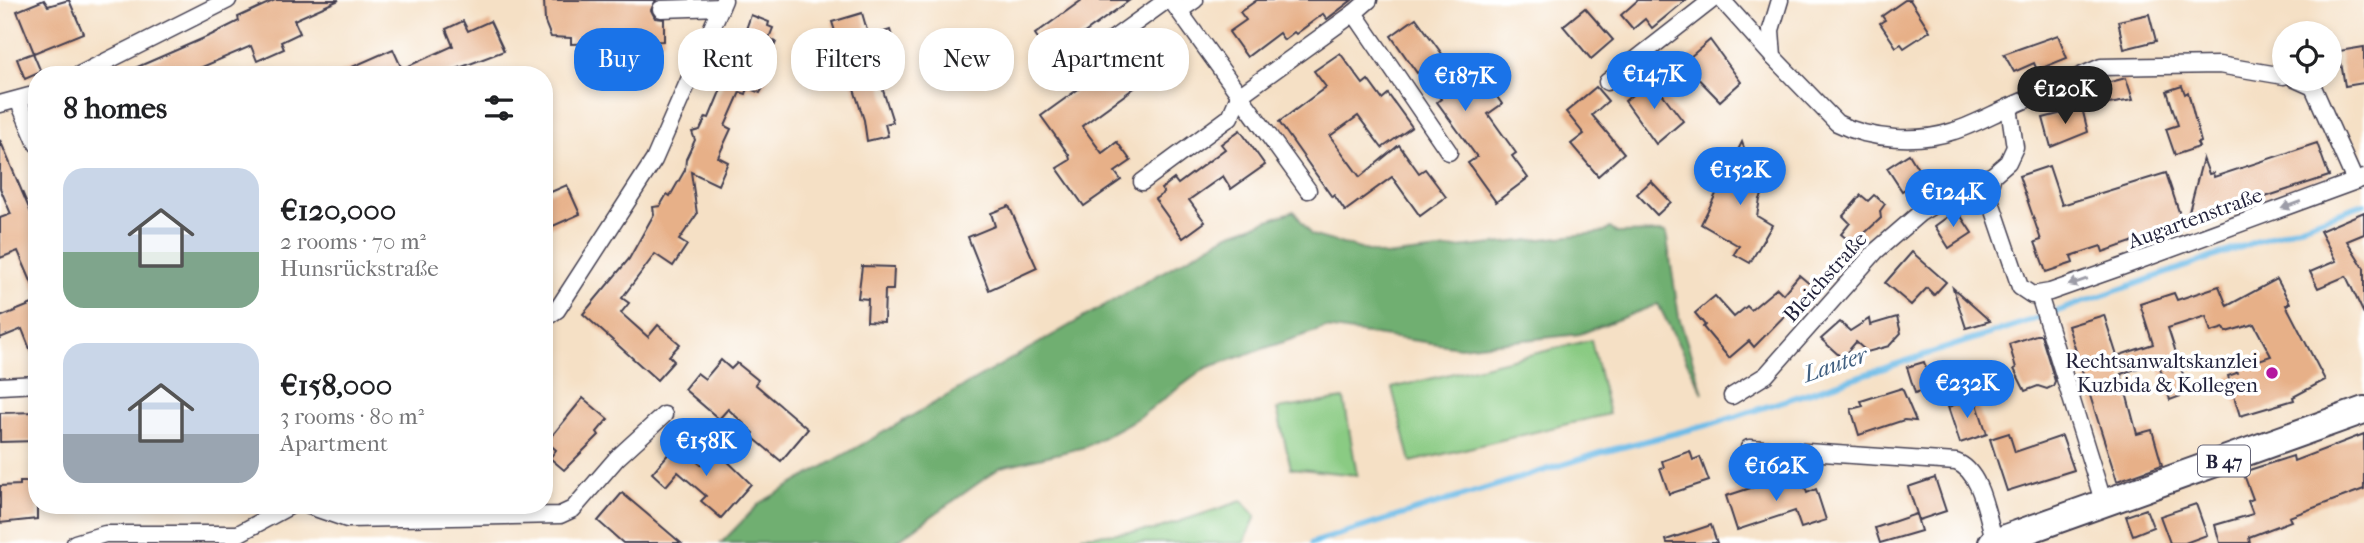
<!DOCTYPE html>
<meta charset="utf-8">
<style>
:root{--surface:#fff;--page:#f2f2f2;--text:#202124;--muted:#757577;--accent:#1a73e8}
body{margin:0;font-family:"IM FELL French Canon",serif;background:var(--page);color:var(--text);height:100vh;display:flex;flex-direction:column;font-size:26px;white-space:nowrap}
*{box-sizing:border-box;margin:0}
p{font-size:23px;color:var(--muted)}
.icon{flex:none;width:38px;height:38px;fill:none;stroke:currentColor;stroke-width:2;stroke-linecap:round;stroke-linejoin:round}
.map{position:relative;flex:1;overflow:hidden}
.drawer{position:absolute;left:28px;top:66px;width:525px;height:448px;display:flex;flex-direction:column;background:var(--surface);border-radius:28px;box-shadow:0 4px 10px #0003}
.drawer>*{flex:none}
.hud{position:absolute;left:574px;top:28px;width:665px;height:63px;display:flex;gap:14px}
.controls{position:absolute;left:2272px;top:21px;display:grid;gap:14px}
.controls a{display:grid;place-items:center;width:70px;height:70px;border-radius:50%;background:var(--surface);box-shadow:0 4px 10px #0003;font-size:35px}
.price{position:absolute;translate:-50% -60px;padding:0 16px;border-radius:24px;background:var(--accent);color:#fff;font-size:23px;line-height:46px;filter:drop-shadow(0 2px 4px #0008)}
.price::after{content:'';position:absolute;left:50%;top:42px;width:21px;height:16px;margin-left:-10px;background:inherit;clip-path:polygon(0 0,100% 0,50% 100%)}
.price.selected{background:#222;color:#fff}
ul{padding:0;list-style:none}
li{display:flex;align-items:center;gap:21px;height:175px;padding:0 35px}
li span{display:grid;place-items:center;flex:none;width:196px;height:140px;border-radius:21px;color:#555}
li>.icon{margin-inline-start:auto}
span .icon{width:84px;height:84px;fill:#fffc;stroke-width:1}
li b{font-size:30px}
h2{display:flex;justify-content:space-between;align-items:center;height:84px;padding:0 35px;font-size:30px}
.pill{padding:0 24px;border-radius:28px;background:var(--surface);box-shadow:0 4px 10px #0003;font-size:24px;line-height:63px}
.pill.selected{background:var(--accent);color:#fff}
.map>svg:first-child{display:block}
</style>
<div class="map">
<svg width="2364" height="543" viewBox="0 0 2364 543">
<rect width="100%" height="100%" fill="#fff"/>
<filter id="ink" filterUnits="userSpaceOnUse"><feTurbulence type="fractalNoise" baseFrequency=".0143" numOctaves="2"/><feDisplacementMap in="SourceGraphic" scale="14" xChannelSelector="R" yChannelSelector="G"/><feConvolveMatrix kernelMatrix="1 2 1 2 8 2 1 2 1" color-interpolation-filters="sRGB"/></filter>
<filter id="wash" filterUnits="userSpaceOnUse"><feTurbulence type="fractalNoise" baseFrequency=".00686" numOctaves="4" result="noise"/><feDisplacementMap in="SourceGraphic" scale="28" xChannelSelector="R" yChannelSelector="G"/><feGaussianBlur stdDeviation="1.57" result="paint"/><feColorMatrix in="noise" values="0 0 0 0 0 0 0 0 0 0 0 0 0 0 0 0 0 1.4 0 .05"/><feComposite in="paint" operator="in"/></filter>
<g filter="url(#wash)">
<rect width="100%" height="100%" fill="#f5e0c5"/>
<!-- green -->
<g fill="#8acb83" stroke="#56765f" stroke-width="2">
<polygon points="1591,340 1609,414 1411,462 1392,388"/>
<polygon points="1344,399 1357,475 1291,468 1277,409"/>
<polygon points="1242,501 1256,516 1244,543 1084,543 1082,536 1154,530"/>
</g>
<!-- forest -->
<polygon fill="#6faf71" stroke="#486856" stroke-width="2" points="1294,211 1311,235 1385,256 1605,232 1610,228 1617,233 1666,232 1679,317 1703,393 1658,304 1580,334 1460,347 1325,328 1206,368 1138,418 1085,447 1001,467 894,543 721,543 760,503 1229,234"/>
<g fill="none" stroke-linecap="round" stroke-linejoin="round">
<!-- stream -->
<polyline stroke="#6dbbe7" stroke-width="6" points="1312,543 1603,452 1719,422 2032,320 2364,204"/>
</g>
<g id="blocks">
<!-- building -->
<g fill="#e7b088">
<polygon points="44,0 48,6 69,0 83,33 34,53 17,11"/>
<polygon points="275,0 339,0 294,20 300,33 281,42 284,49 257,61 251,46 195,70 197,75 119,75 211,35 239,21 238,17"/>
<polygon points="544,0 656,0 651,10 655,18 664,19 664,41 571,44 571,38 551,37 545,22"/>
<polygon points="1082,0 1130,0 1051,57 1035,34"/>
<polygon points="1257,0 1352,0 1327,19 1323,14 1296,34 1294,32 1284,40 1279,33 1247,57 1229,32 1246,20 1240,12"/>
<polygon points="1638,0 1686,0 1652,28 1645,19 1633,29 1621,15"/>
<polygon points="1905,0 1910,0 1930,31 1904,48 1901,44 1896,47 1880,23 1885,20 1882,16"/>
<polygon points="1585,8 1613,40 1591,59 1563,26"/>
<polygon points="862,13 869,37 890,30 900,61 876,68 893,122 885,124 888,136 867,141 864,120 832,22"/>
<polygon points="2149,14 2156,41 2124,49 2118,21"/>
<polygon points="751,15 769,22 768,26 773,28 769,38 776,42 768,62 773,67 767,81 760,93 748,88 746,94 740,92 725,126 731,129 718,157 728,162 718,185 691,172 697,214 679,240 687,245 673,266 655,254 622,298 629,303 621,313 648,337 658,325 680,344 669,356 674,361 657,380 583,314 629,259 654,214 653,207 660,206 667,194 670,196 685,170 686,159 695,140 692,132 700,130 706,117 709,118 729,70 730,58 727,57 735,37 739,29 745,32"/>
<polygon points="1416,18 1453,69 1448,72 1467,99 1488,84 1502,104 1488,114 1516,153 1512,156 1528,178 1496,202 1468,163 1477,157 1437,102 1441,99 1421,70 1417,73 1391,36"/>
<polygon points="463,21 468,31 490,21 504,51 441,75 334,75 393,49 402,69 453,46 446,29"/>
<polygon points="2058,35 2067,58 2037,70 2034,63 2014,72 2004,54"/>
<polygon points="1710,40 1741,82 1720,101 1683,63"/>
<polygon points="1140,44 1159,70 1082,126 1102,153 1117,142 1131,161 1115,172 1121,180 1084,206 1057,168 1070,160 1069,155 1041,116 1109,67 1110,62 1126,50 1131,51"/>
<polygon points="2364,47 2364,83 2345,86 2339,51"/>
<polygon points="33,53 41,72 25,79 17,59"/>
<polygon points="1340,53 1363,84 1368,80 1382,99 1388,94 1412,127 1382,148 1358,116 1330,136 1360,177 1399,145 1419,173 1425,169 1446,197 1420,216 1392,177 1345,211 1334,195 1332,197 1279,122 1326,87 1314,71"/>
<polygon points="2126,78 2133,100 2096,106 2091,87"/>
<polygon points="1651,79 1683,121 1656,144 1625,101"/>
<polygon points="2182,86 2185,94 2188,92 2201,142 2197,143 2199,147 2175,155 2166,129 2178,125 2167,91"/>
<polygon points="1596,87 1608,101 1592,115 1624,153 1598,176 1571,144 1584,134 1566,112"/>
<polygon points="2082,108 2088,132 2051,147 2043,118"/>
<polygon points="1240,130 1265,165 1231,189 1223,176 1189,200 1205,222 1183,238 1155,199 1164,193 1161,189 1174,179 1178,184 1225,149 1221,144"/>
<polygon points="0,140 37,227 37,295 18,251 0,258 0,218 11,214 0,188"/>
<polygon points="1742,142 1749,162 1772,177 1760,199 1757,216 1772,225 1750,263 1734,254 1739,246 1701,224"/>
<polygon points="2317,143 2329,176 2186,223 2203,158 2209,174 2213,173 2214,177"/>
<polygon points="1909,154 1923,177 1902,191 1887,168"/>
<polygon points="2049,166 2062,205 2166,173 2183,224 2103,252 2101,246 2071,256 2073,263 2046,272 2035,242 2041,240 2019,176"/>
<polygon points="1651,181 1671,202 1657,215 1637,194"/>
<polygon points="567,185 580,214 544,230 544,195"/>
<polygon points="1861,195 1868,201 1874,195 1885,204 1880,211 1881,218 1853,244 1841,234 1850,223 1843,216"/>
<polygon points="1009,206 1037,268 989,290 968,237 995,226 991,213"/>
<polygon points="1957,210 1972,233 1949,248 1935,226"/>
<polygon points="2364,212 2364,234 2347,241 2364,268 2364,314 2346,276 2318,288 2310,272 2336,261 2320,231"/>
<polygon points="1912,252 1946,282 1934,295 1927,288 1911,305 1885,283"/>
<polygon points="862,266 894,267 893,290 885,290 884,322 867,321 868,299 858,298"/>
<polygon points="1799,275 1819,292 1808,304 1805,313 1793,307 1754,347 1749,341 1729,358 1703,327 1705,325 1695,313 1715,296 1734,317 1747,306 1751,310 1777,288 1783,294"/>
<polygon points="2277,279 2290,303 2286,305 2325,380 2293,397 2294,400 2240,416 2228,376 2237,373 2235,368 2271,356 2254,324 2226,332 2224,328 2211,332 2206,316 2168,328 2189,393 2170,400 2158,361 2121,374 2137,434 2152,430 2162,465 2117,481 2068,326 2104,315 2117,356 2153,344 2140,304 2174,293 2177,300 2219,286 2227,306"/>
<polygon points="1953,288 1990,321 1966,328"/>
<polygon points="37,302 37,364 36,364 22,329 0,338 0,317"/>
<polygon points="1897,317 1901,333 1889,346 1867,352 1856,342 1842,358 1821,339 1840,322 1850,331 1869,319 1870,325"/>
<polygon points="2036,335 2041,335 2055,381 2053,386 2047,389 2038,386 2025,391 2014,369 2016,368 2009,344"/>
<polygon points="721,360 731,369 737,363 758,380 755,384 808,429 781,461 751,436 754,433 728,409 719,419 684,389 697,373 705,379"/>
<polygon points="1924,362 1933,387 1915,393 1907,367"/>
<polygon points="1902,388 1916,421 1904,420 1859,435 1851,409 1863,406 1861,401"/>
<polygon points="583,398 608,419 597,432 599,435 564,470 550,458 556,450 547,442"/>
<polygon points="1975,398 1987,434 1960,443 1948,407"/>
<polygon points="37,412 37,441 0,442 0,413"/>
<polygon points="2009,433 2015,452 2062,436 2074,470 2007,491 1990,439"/>
<polygon points="2364,434 2364,489 2289,517 2291,521 2249,537 2250,543 2220,543 2215,525 2253,514 2248,501 2253,499 2243,472 2293,456 2294,461"/>
<polygon points="677,444 701,465 708,455 713,460 719,453 751,484 721,518 701,501 706,496 678,472 666,486 652,473"/>
<polygon points="1690,451 1693,460 1700,457 1709,481 1669,494 1660,468 1664,467 1662,461"/>
<polygon points="1800,472 1807,493 1816,489 1826,520 1801,528 1795,511 1737,530 1726,496"/>
<polygon points="1935,478 1946,511 1919,520 1908,487"/>
<polygon points="20,482 37,482 37,519 0,523 0,486 20,485"/>
<polygon points="622,493 647,514 681,543 623,543 598,521"/>
<polygon points="2196,504 2207,535 2185,543 2170,543 2160,516"/>
<polygon points="2146,509 2153,527 2133,535 2126,516"/>
<polygon points="1916,514 1921,531 1880,543 1875,528"/>
<polygon points="1711,525 1717,543 1667,543 1666,540"/>
</g>
</g>
</g>
<g filter="url(#ink)">
<use href="#blocks" fill-opacity="0" stroke="#423e50" stroke-width="2"/>
<g fill="none" stroke-linecap="round" stroke-linejoin="round">
<defs>
<g id="minor">
<polyline points="1171,0 1308,190"/>
<polyline points="1369,0 1354,13 1449,152"/>
<polyline points="1722,0 1773,57"/>
<path d="M 1780,0 L 1771,30 L 1773,57 L 1837,123 C 1870,140 1919,143 1954,131 C 1973,125 1991,115 2009,107 L 2015,147 L 2008,162 L 1993,175 L 1988,193 L 2020,287 L 2032,295 L 2050,292 L 2124,266 L 2364,178"/>
<polyline points="661,9 721,7"/>
<polyline points="1179,11 1195,0"/>
<polyline points="1084,60 1167,0"/>
<polyline points="79,75 228,0"/>
<polyline points="2295,79 2313,87 2355,181"/>
<polyline points="1607,82 1712,0"/>
<polyline points="1239,96 1354,13"/>
<polyline points="18,100 37,144"/>
<polyline points="0,104 37,94"/>
<polyline points="2009,107 2101,67 2219,65 2284,76"/>
<polyline points="1142,182 1230,117 1239,96"/>
<polyline points="2039,295 2104,504"/>
<polyline points="544,319 557,310 654,160 724,0"/>
<polyline points="0,386 37,384"/>
<polyline points="1732,396 1766,375 1876,251 1920,213 1966,186 1993,175"/>
<path d="M 1749,448 L 1956,462 C 1982,471 1987,518 1995,542"/>
<polyline points="309,506 347,519 560,515 573,509 617,458 664,415"/>
<polyline points="75,543 105,534 238,534 290,506"/>
</g>
<polyline id="primary" points="1992,543 2364,410"/>
</defs>
<!-- minor casing -->
<use href="#minor" stroke="#423e50" stroke-width="19"/>
<!-- primary casing -->
<use href="#primary" stroke="#423e50" stroke-width="30"/>
<!-- minor -->
<use href="#minor" stroke="#fff" stroke-width="16"/>
<!-- primary -->
<use href="#primary" stroke="#fff" stroke-width="26"/>
</g>
<!-- one-way arrows -->
<defs><path id="oneway-solid" d="M-6-.8H1V-3.2L6.5 0L1 3.2V.8H-6Z" transform="scale(1.75)"/></defs>
<g fill="#9c9ca7">
<use href="#oneway-solid" transform="translate(2291 205) rotate(160)"/>
<use href="#oneway-solid" transform="translate(2078 282) rotate(161)"/>
</g>
</g>
<!-- markers -->
<circle fill="#b5179e" stroke="#fff" stroke-width="2.5" cx="2272" cy="373" r="7"/>
<g text-anchor="middle" stroke-width="7" stroke-linejoin="round" paint-order="stroke">
<!-- shield labels -->
<rect fill="#fff" stroke="#646476" stroke-width="2" x="2198" y="445.5" width="52" height="31" rx="5"/>
<g font-size="19" font-weight="bold" fill="#22223b">
<text x="2224" y="468">B 47</text>
</g>
<!-- street labels -->
<g font-size="21" fill="#22223b" stroke="#fff">
<text transform="translate(2195 218) rotate(-20)" y="7">Augartenstraße</text>
<text transform="translate(1825 277) rotate(-48)" y="7">Bleichstraße</text>
</g>
<!-- poi labels -->
<g font-size="21" fill="#22223b" stroke="#fff" text-anchor="end">
<text x="2258" y="368">Rechtsanwaltskanzlei<tspan x="2258" dy="24">Kuzbida &amp; Kollegen</tspan></text>
</g>
<!-- water labels -->
<g font-size="23" font-style="italic" fill="#405f80" stroke="#fff">
<text transform="translate(1835 364) rotate(-19)" y="8">Lauter</text>
</g>
</g>
</svg>
<div class="controls">
<a><svg class="icon" aria-label="locate" viewBox="0 0 24 24"><circle cx="12" cy="12" r="6"/><path d="M12 2v4M12 18v4M2 12h4M18 12h4"/></svg></a>
</div>
<b class="price" style="left:1654px;top:111px">€147K</b>
<b class="price" style="left:1465px;top:113px">€187K</b>
<b class="price selected" style="left:2065px;top:126px">€120K</b>
<b class="price" style="left:1740px;top:207px">€152K</b>
<b class="price" style="left:1953px;top:229px">€124K</b>
<b class="price" style="left:1967px;top:420px">€232K</b>
<b class="price" style="left:706px;top:478px">€158K</b>
<b class="price" style="left:1776px;top:503px">€162K</b>
<div class="hud">
<a class="pill selected">Buy</a>
<a class="pill">Rent</a>
<a class="pill">Filters</a>
<a class="pill">New</a>
<a class="pill">Apartment</a>
</div>
<section class="drawer">
<h2>8 homes<svg class="icon" aria-label="filters" viewBox="0 0 24 24"><path d="M4 7h16M4 17h16"/><circle cx="9" cy="7" r="2"/><circle cx="15" cy="17" r="2"/></svg></h2>
<ul>
<li><span style="background:linear-gradient(#c9d6e8 60%,#7fa58c 0)"><svg class="icon" aria-label="home" viewBox="0 0 24 24"><path d="M3 11l9-7 9 7M6 9v11h12V9"/></svg></span><div><b>€120,000</b><p>2 rooms · 70 m²</p><p>Hunsrückstraße</p></div></li>
<li><span style="background:linear-gradient(#c9d6e8 65%,#9aa5b1 0)"><svg class="icon" aria-label="home" viewBox="0 0 24 24"><path d="M3 11l9-7 9 7M6 9v11h12V9"/></svg></span><div><b>€158,000</b><p>3 rooms · 80 m²</p><p>Apartment</p></div></li>
</ul>
</section>
</div>
